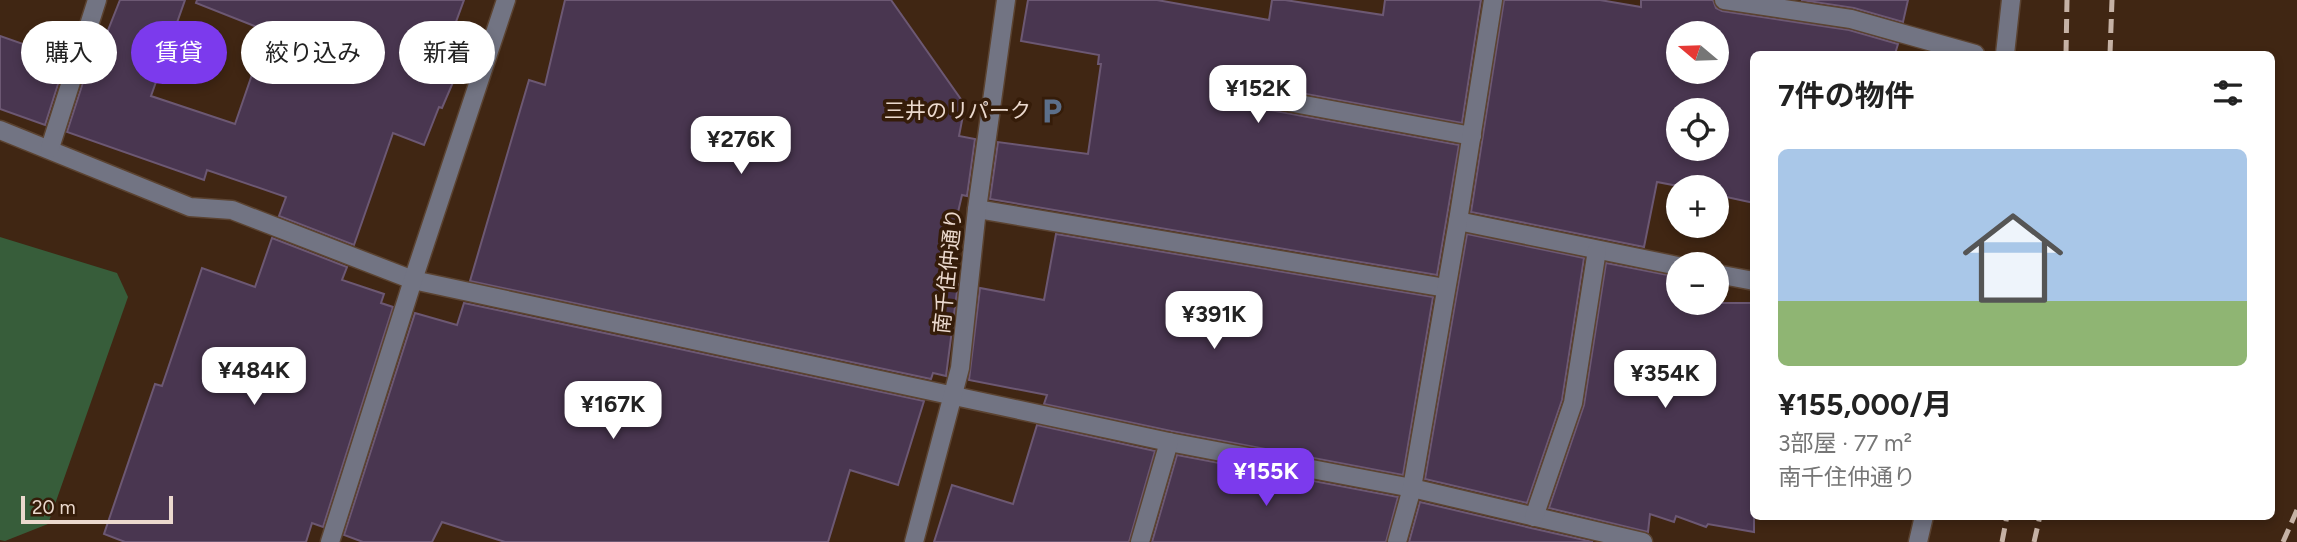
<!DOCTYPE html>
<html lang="ja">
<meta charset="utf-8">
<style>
:root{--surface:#fff;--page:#f6f6f6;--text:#222;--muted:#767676;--line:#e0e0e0;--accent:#7c3aed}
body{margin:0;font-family:Figtree,"Noto Sans JP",sans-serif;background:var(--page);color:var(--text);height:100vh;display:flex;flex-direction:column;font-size:26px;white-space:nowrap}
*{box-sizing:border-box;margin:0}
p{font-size:23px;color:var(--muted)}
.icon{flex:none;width:38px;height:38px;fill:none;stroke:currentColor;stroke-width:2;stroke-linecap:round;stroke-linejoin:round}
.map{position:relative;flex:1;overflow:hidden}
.drawer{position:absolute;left:1750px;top:51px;width:525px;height:469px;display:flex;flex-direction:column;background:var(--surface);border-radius:10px;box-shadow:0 4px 10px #0003}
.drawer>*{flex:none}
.top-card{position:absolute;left:21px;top:21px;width:665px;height:63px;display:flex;gap:14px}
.needle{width:46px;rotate:289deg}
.fabs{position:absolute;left:1666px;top:21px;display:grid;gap:14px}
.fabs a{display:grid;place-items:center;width:63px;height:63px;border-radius:50%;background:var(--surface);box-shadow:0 4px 10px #0003;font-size:35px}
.scale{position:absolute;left:21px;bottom:18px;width:152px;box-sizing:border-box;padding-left:7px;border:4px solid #ebd9ce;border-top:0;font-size:19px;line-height:24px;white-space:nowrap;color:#ebd9ce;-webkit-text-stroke:5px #351c09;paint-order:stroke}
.price{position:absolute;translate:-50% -60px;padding:0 16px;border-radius:14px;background:#fff;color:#222;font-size:23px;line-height:46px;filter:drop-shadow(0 2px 4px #0008)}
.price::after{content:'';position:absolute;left:50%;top:42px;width:21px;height:16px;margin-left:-10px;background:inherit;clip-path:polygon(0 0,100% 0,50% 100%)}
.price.on{background:var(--accent);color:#fff}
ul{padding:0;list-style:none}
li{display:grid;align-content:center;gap:14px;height:371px;padding:0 28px}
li+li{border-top:2px solid var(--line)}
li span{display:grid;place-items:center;height:217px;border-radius:10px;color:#555}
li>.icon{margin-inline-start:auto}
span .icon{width:126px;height:126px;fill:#fffc;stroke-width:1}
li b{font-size:30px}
h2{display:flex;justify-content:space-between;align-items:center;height:84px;padding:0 28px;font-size:30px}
.pill{padding:0 24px;border-radius:32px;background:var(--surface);box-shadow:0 4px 10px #0003;font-size:24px;line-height:63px}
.pill.on{background:var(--accent);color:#fff}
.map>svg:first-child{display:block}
</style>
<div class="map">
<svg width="2297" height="542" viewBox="0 0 2297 542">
<rect width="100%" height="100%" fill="#402613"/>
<!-- grass -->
<polygon fill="#375d3a" points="0,237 117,273 128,297 48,524 5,541 0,540"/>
<!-- building -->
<g fill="#493650" stroke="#6c5873" stroke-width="2" fill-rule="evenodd">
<polygon points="120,0 185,0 151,96 235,124 267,31 196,3 197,0 464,0 445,52 463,59 442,108 439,107 424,145 393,133 354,245 279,216 286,197 207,170 204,180 67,132 88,67 93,68"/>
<polygon points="565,0 891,0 965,105 959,136 975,139 967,196 962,195 942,281 958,284 946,376 933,373 931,379 470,281 529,80 545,85"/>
<polygon points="1028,0 1157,0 1269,20 1272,0 1285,0 1383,15 1385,0 1481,0 1462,123 1236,81 1226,84 1223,91 1226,100 1232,103 1459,145 1437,275 990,199 998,142 1088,154 1101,64 1098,64 1099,55 1021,41"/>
<path d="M 1504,0 L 1600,0 L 1641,7 L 1641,0 L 1713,0 L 1716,8 L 1722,11 L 1849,30 L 1898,44 L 1895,54 L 1754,54 L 1754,203 L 1717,195 L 1717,187 L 1683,187 L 1657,182 L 1644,247 L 1471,212 ZM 1678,33 L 1717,33 L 1717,72 L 1678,72 ZM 1678,110 L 1717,110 L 1717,149 L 1678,149 Z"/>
<polygon points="1801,0 1908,0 1903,22 1854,8"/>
<polygon points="0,36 66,59 45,125 0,109"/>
<polygon points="1056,234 1433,297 1403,475 1171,431 1044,404 1047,395 969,380 980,288 1044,300"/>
<polygon points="1467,234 1584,258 1562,400 1527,503 1425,479"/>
<polygon points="272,238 347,267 342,280 384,294 381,303 393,307 323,527 312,523 306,542 125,542 104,534 155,384 162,386 202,268 255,287"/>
<polygon points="1606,263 1678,277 1678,303 1754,303 1754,532 1708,524 1706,527 1676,516 1674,522 1650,514 1648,532 1549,508 1584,405"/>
<polygon points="464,303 924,401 898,485 850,470 828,542 505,542 442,522 432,542 363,542 344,535 415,313 457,325"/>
<polygon points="1037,425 1155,451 1129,542 934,542 952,485 1013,504"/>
<polygon points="1177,455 1398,497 1386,542 1152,542"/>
<polygon points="1420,502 1531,528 1593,542 1409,542"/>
</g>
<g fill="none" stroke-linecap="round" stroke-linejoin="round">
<defs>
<g id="minor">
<polyline points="1724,0 1851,19 1975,54"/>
<polyline points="2005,54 2011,0"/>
<polyline points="1234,92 1472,136"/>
<polyline points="0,130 190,207 232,210 413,280 1169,442 1412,488 1643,542"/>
<polyline points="50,148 97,0"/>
<polyline points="977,209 1446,288"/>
<polyline points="1458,221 1678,266"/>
<polyline points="1717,274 1754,281"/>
<polyline points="1534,517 1573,403 1597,250"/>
<polyline points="330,542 413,280 506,0"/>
<polyline points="914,542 960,368 977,209 1006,0"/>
<polyline points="1140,542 1169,442"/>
<polyline points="1397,542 1412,488 1458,221 1493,0"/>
<polyline points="1918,542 1924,516"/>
</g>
</defs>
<!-- minor casing -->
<use href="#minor" stroke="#5b4331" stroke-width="21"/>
<!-- minor -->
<use href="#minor" stroke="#727483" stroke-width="18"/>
<!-- rail -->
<g stroke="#c6b2a5" stroke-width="5" stroke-dasharray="14 7" stroke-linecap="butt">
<polyline points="2066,54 2067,0"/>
<polyline points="2110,54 2112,0"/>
<polyline points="2002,542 2007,516"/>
<polyline points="2034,542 2040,516"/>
<polyline points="2283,542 2297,510"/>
</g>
</g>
<!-- icons -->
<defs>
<symbol id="parking-bare" viewBox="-9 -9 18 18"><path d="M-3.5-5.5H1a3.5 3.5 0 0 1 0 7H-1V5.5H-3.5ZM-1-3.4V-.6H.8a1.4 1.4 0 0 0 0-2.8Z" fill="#5c6f8a" stroke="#351c09" stroke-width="2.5" paint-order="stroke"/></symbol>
</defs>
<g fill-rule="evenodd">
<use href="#parking-bare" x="1033" y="92" width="38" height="38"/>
</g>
<g text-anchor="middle" stroke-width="7" stroke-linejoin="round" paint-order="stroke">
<!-- poi labels -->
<g font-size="21" fill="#ebd9ce" stroke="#351c09" text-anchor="end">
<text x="1031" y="118">三井のリパーク</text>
</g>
<!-- street labels -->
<g font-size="21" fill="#ebd9ce" stroke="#351c09">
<text transform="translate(948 271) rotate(-84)" y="7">南千住仲通り</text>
</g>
</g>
</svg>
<div class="fabs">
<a><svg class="needle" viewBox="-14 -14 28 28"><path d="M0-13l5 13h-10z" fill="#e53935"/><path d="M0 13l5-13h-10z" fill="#767676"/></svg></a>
<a><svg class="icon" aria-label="locate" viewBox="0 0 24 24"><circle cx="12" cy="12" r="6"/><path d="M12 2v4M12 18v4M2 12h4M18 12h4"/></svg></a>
<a>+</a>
<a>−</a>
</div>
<div class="scale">20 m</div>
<b class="price" style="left:1258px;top:125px">¥152K</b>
<b class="price" style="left:741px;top:176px">¥276K</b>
<b class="price" style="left:1214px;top:351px">¥391K</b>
<b class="price" style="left:254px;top:407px">¥484K</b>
<b class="price" style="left:1665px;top:410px">¥354K</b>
<b class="price" style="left:613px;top:441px">¥167K</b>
<b class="price on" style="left:1266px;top:508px">¥155K</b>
<div class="top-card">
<a class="pill">購入</a>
<a class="pill on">賃貸</a>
<a class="pill">絞り込み</a>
<a class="pill">新着</a>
</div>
<section class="drawer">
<h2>7件の物件<svg class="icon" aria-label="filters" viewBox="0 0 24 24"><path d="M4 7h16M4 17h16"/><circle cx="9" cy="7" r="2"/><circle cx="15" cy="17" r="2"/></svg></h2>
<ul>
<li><span style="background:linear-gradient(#a9c7e8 70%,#8fb573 0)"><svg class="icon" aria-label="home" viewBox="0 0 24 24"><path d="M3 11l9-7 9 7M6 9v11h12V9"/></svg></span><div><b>¥155,000/月</b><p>3部屋 · 77 m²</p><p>南千住仲通り</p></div></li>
</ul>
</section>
</div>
